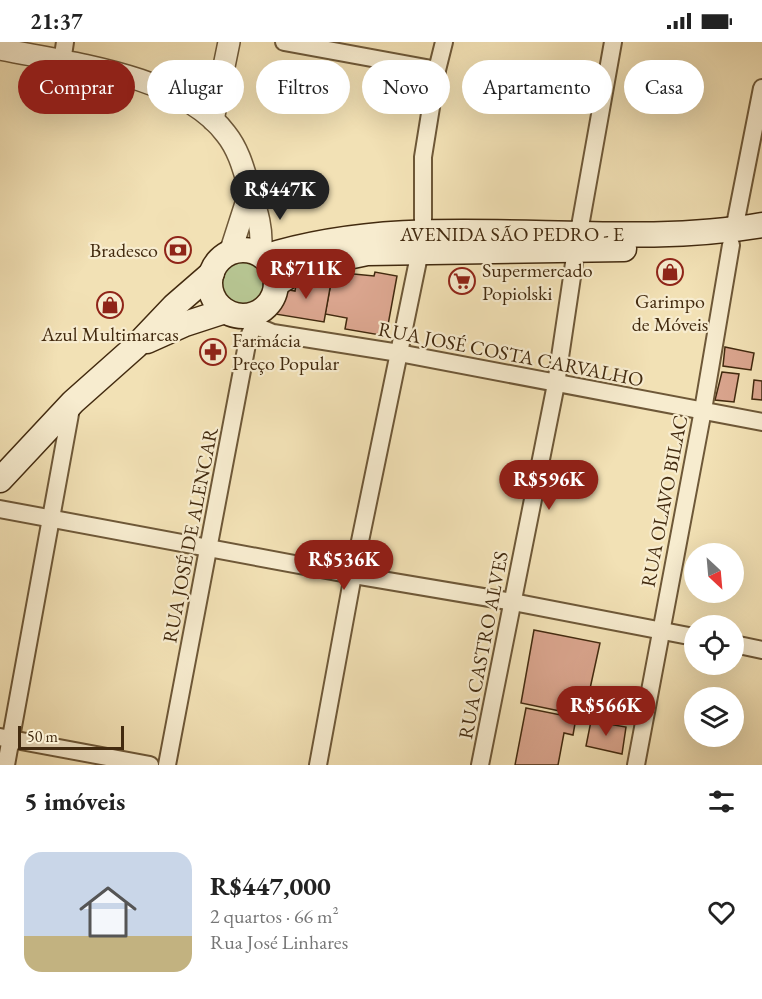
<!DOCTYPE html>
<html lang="pt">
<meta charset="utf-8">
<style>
:root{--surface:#fff;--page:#f6f6f6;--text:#222;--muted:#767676;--line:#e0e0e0;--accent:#8f2418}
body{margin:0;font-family:"EB Garamond",serif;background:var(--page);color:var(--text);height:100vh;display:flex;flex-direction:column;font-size:22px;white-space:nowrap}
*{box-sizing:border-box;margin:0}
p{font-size:20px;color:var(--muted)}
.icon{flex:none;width:33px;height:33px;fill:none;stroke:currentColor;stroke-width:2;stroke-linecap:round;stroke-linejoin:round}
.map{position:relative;height:723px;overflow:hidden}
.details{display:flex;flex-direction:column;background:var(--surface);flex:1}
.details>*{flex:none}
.top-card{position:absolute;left:18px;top:18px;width:726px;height:54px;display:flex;gap:12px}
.needle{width:39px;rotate:154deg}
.buttons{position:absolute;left:684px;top:501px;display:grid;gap:12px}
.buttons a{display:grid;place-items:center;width:60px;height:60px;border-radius:50%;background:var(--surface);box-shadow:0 6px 24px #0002;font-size:30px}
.scale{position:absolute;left:18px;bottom:15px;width:106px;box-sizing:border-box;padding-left:6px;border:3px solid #422a0f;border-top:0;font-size:16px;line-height:21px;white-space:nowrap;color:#422a0f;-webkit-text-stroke:4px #f7eccf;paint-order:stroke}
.price{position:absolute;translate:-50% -51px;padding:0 14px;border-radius:21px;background:var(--accent);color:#fff;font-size:20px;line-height:39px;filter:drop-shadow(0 2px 3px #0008)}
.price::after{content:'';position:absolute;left:50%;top:36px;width:18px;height:14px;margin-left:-9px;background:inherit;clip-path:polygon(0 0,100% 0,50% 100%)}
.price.current{background:#222;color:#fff}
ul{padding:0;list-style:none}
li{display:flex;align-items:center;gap:18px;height:150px;padding:0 24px}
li+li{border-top:2px solid var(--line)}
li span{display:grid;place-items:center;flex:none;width:168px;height:120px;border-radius:18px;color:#555}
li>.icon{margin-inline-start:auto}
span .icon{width:72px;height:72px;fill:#fffc;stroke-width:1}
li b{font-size:26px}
h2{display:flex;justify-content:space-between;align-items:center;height:72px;padding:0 24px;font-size:26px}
.pill{padding:0 21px;border-radius:27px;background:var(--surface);box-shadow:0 6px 24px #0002;font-size:21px;line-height:54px}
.pill.current{background:var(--accent);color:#fff}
.status{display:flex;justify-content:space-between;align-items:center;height:42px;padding:0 30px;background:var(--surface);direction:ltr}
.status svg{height:16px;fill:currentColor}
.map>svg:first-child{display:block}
</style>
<div class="status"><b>21:37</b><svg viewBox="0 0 49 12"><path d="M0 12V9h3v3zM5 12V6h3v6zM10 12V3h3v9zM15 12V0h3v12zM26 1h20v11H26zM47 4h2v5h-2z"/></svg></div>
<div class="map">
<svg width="762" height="723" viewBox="0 0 762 723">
<rect width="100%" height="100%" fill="#f2e1b5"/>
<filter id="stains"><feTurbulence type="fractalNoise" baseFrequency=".00333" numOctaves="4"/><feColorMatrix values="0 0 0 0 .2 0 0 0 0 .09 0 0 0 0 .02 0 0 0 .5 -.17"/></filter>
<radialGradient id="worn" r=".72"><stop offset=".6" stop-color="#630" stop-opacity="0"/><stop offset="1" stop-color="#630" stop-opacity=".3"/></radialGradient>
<!-- green -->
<circle fill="#b6c491" stroke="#7c7750" stroke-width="1.5" cx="243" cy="241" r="22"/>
<!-- building -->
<g fill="#daa58e" stroke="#422a0f" stroke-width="1.5">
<polygon points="333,230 374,234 375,230 397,234 386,294 345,287 347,276 325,272"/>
<polygon points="322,233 332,235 324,280 275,272 280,246 295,249 296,243 304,244 304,239 313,241 314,236 321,238"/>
<polygon points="725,305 754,311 751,328 723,324"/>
<polygon points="722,330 739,332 734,360 715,358"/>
<polygon points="754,338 762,339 762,358 752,357"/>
<polygon points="534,588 600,601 584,674 521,661"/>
<polygon points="526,666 576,676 573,693 564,691 558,723 515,723"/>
<polygon points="591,679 626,685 622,712 586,704"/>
</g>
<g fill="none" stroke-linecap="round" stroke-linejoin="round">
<defs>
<g id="minor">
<polyline points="284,0 437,28"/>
<polyline points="62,20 65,0"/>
<polyline points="734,188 762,46"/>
<polyline points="423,189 423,115 437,28 444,0"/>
<polyline points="579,190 613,0"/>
<polyline points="254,283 273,291 399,311 762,380"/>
<polyline points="0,467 353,533 513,560 694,595"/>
<polyline points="734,602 762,608"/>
<polyline points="0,695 150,723"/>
<polyline points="6,723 72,361"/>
<polyline points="167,723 248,297 254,283"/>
<polyline points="318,723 353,533 420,209"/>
<polyline points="480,723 556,342 576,208"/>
<polyline points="636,723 703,368 731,203"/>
</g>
<g id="tertiary">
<path d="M 0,7 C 69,21 182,33 226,92 C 238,107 243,125 248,142 C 256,166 264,188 260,213"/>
<polyline points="213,78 229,0"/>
<polyline points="230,211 250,149"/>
</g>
<g id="secondary">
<circle cx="243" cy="241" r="33"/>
<path d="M 264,215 C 426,164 597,211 762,183"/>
<polyline points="276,242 305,224 367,211 624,207"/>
<polyline points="147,299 185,282 225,269"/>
<polyline points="0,438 73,360 136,304 174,264 212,231"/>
</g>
</defs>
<!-- minor casing -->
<use href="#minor" stroke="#6e5838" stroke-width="20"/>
<!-- tertiary casing -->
<use href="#tertiary" stroke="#6e5838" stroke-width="24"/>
<!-- secondary casing -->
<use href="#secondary" stroke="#422a0f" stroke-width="27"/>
<!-- minor -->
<use href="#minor" stroke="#f7eccf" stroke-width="16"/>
<!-- tertiary -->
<use href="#tertiary" stroke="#f7eccf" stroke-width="21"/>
<!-- secondary -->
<use href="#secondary" stroke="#f7eccf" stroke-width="24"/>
</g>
<!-- icons -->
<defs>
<symbol id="bank-ring" viewBox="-11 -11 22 22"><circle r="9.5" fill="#f7eccf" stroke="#8f2418" stroke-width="1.5"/><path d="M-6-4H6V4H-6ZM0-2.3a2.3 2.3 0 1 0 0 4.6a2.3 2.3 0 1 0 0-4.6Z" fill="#8f2418"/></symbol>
<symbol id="shop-ring" viewBox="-11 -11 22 22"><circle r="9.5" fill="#f7eccf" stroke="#8f2418" stroke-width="1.5"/><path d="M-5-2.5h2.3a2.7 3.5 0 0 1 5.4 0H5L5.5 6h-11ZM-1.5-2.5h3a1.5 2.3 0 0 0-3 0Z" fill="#8f2418"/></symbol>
<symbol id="supermarket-ring" viewBox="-11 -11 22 22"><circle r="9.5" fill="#f7eccf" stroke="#8f2418" stroke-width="1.5"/><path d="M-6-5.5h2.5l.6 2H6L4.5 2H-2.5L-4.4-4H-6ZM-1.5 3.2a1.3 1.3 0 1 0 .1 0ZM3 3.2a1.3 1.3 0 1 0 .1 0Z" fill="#8f2418"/></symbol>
<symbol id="pharmacy-ring" viewBox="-11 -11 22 22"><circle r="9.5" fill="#f7eccf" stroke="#8f2418" stroke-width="1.5"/><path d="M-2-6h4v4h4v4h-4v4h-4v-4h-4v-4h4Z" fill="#8f2418"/></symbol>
</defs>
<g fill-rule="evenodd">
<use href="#bank-ring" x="163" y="193" width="30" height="30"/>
<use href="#shop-ring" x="655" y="215" width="30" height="30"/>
<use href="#supermarket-ring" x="447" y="224" width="30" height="30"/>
<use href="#shop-ring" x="95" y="248" width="30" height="30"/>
<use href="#pharmacy-ring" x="198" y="295" width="30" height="30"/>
</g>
<g text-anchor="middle" stroke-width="4.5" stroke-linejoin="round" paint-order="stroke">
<!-- street labels -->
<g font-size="20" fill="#422a0f" stroke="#f7eccf">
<text x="512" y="199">AVENIDA SÃO PEDRO - E</text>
<text transform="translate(511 312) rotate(11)" y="7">RUA JOSÉ COSTA CARVALHO</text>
<text transform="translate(664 459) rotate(-79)" y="7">RUA OLAVO BILAC</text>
<text transform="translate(190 493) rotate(-79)" y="7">RUA JOSÉ DE ALENCAR</text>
<text transform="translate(483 603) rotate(-79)" y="7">RUA CASTRO ALVES</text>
</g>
<!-- poi labels -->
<g font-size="20" fill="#422a0f" stroke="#f7eccf" text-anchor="start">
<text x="158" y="215" text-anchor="end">Bradesco</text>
<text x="482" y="235">Supermercado<tspan x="482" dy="23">Popiolski</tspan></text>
<text x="670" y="266" text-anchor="middle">Garimpo<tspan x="670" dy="23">de Móveis</tspan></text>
<text x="110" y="299" text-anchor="middle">Azul Multimarcas</text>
<text x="232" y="305">Farmácia<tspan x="232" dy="23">Preço Popular</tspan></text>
</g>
</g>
<rect width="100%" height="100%" filter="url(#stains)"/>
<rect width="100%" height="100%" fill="url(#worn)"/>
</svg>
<div class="buttons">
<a><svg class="needle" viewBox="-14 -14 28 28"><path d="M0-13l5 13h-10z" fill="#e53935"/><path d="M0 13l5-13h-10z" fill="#767676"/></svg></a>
<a><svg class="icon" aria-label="locate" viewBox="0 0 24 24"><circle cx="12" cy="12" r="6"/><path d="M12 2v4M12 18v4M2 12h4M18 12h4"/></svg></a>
<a><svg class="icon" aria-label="layers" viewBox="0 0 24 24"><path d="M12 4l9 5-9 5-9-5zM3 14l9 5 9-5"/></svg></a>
</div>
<div class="scale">50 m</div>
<b class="price current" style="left:280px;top:179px">R$447K</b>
<b class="price" style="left:306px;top:258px">R$711K</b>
<b class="price" style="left:549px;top:469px">R$596K</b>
<b class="price" style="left:344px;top:549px">R$536K</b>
<b class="price" style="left:606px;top:695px">R$566K</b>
<div class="top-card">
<a class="pill current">Comprar</a>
<a class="pill">Alugar</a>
<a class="pill">Filtros</a>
<a class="pill">Novo</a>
<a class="pill">Apartamento</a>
<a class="pill">Casa</a>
</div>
</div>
<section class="details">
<h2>5 imóveis<svg class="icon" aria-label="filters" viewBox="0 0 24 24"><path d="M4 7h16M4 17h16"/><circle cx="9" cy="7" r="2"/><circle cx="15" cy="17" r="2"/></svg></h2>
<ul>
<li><span style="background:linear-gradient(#c9d6e8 70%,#c2b280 0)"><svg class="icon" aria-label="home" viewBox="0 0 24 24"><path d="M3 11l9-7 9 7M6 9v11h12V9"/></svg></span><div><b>R$447,000</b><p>2 quartos · 66 m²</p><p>Rua José Linhares</p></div><svg class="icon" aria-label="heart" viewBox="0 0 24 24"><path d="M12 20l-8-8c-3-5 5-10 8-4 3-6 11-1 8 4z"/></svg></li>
</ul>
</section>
